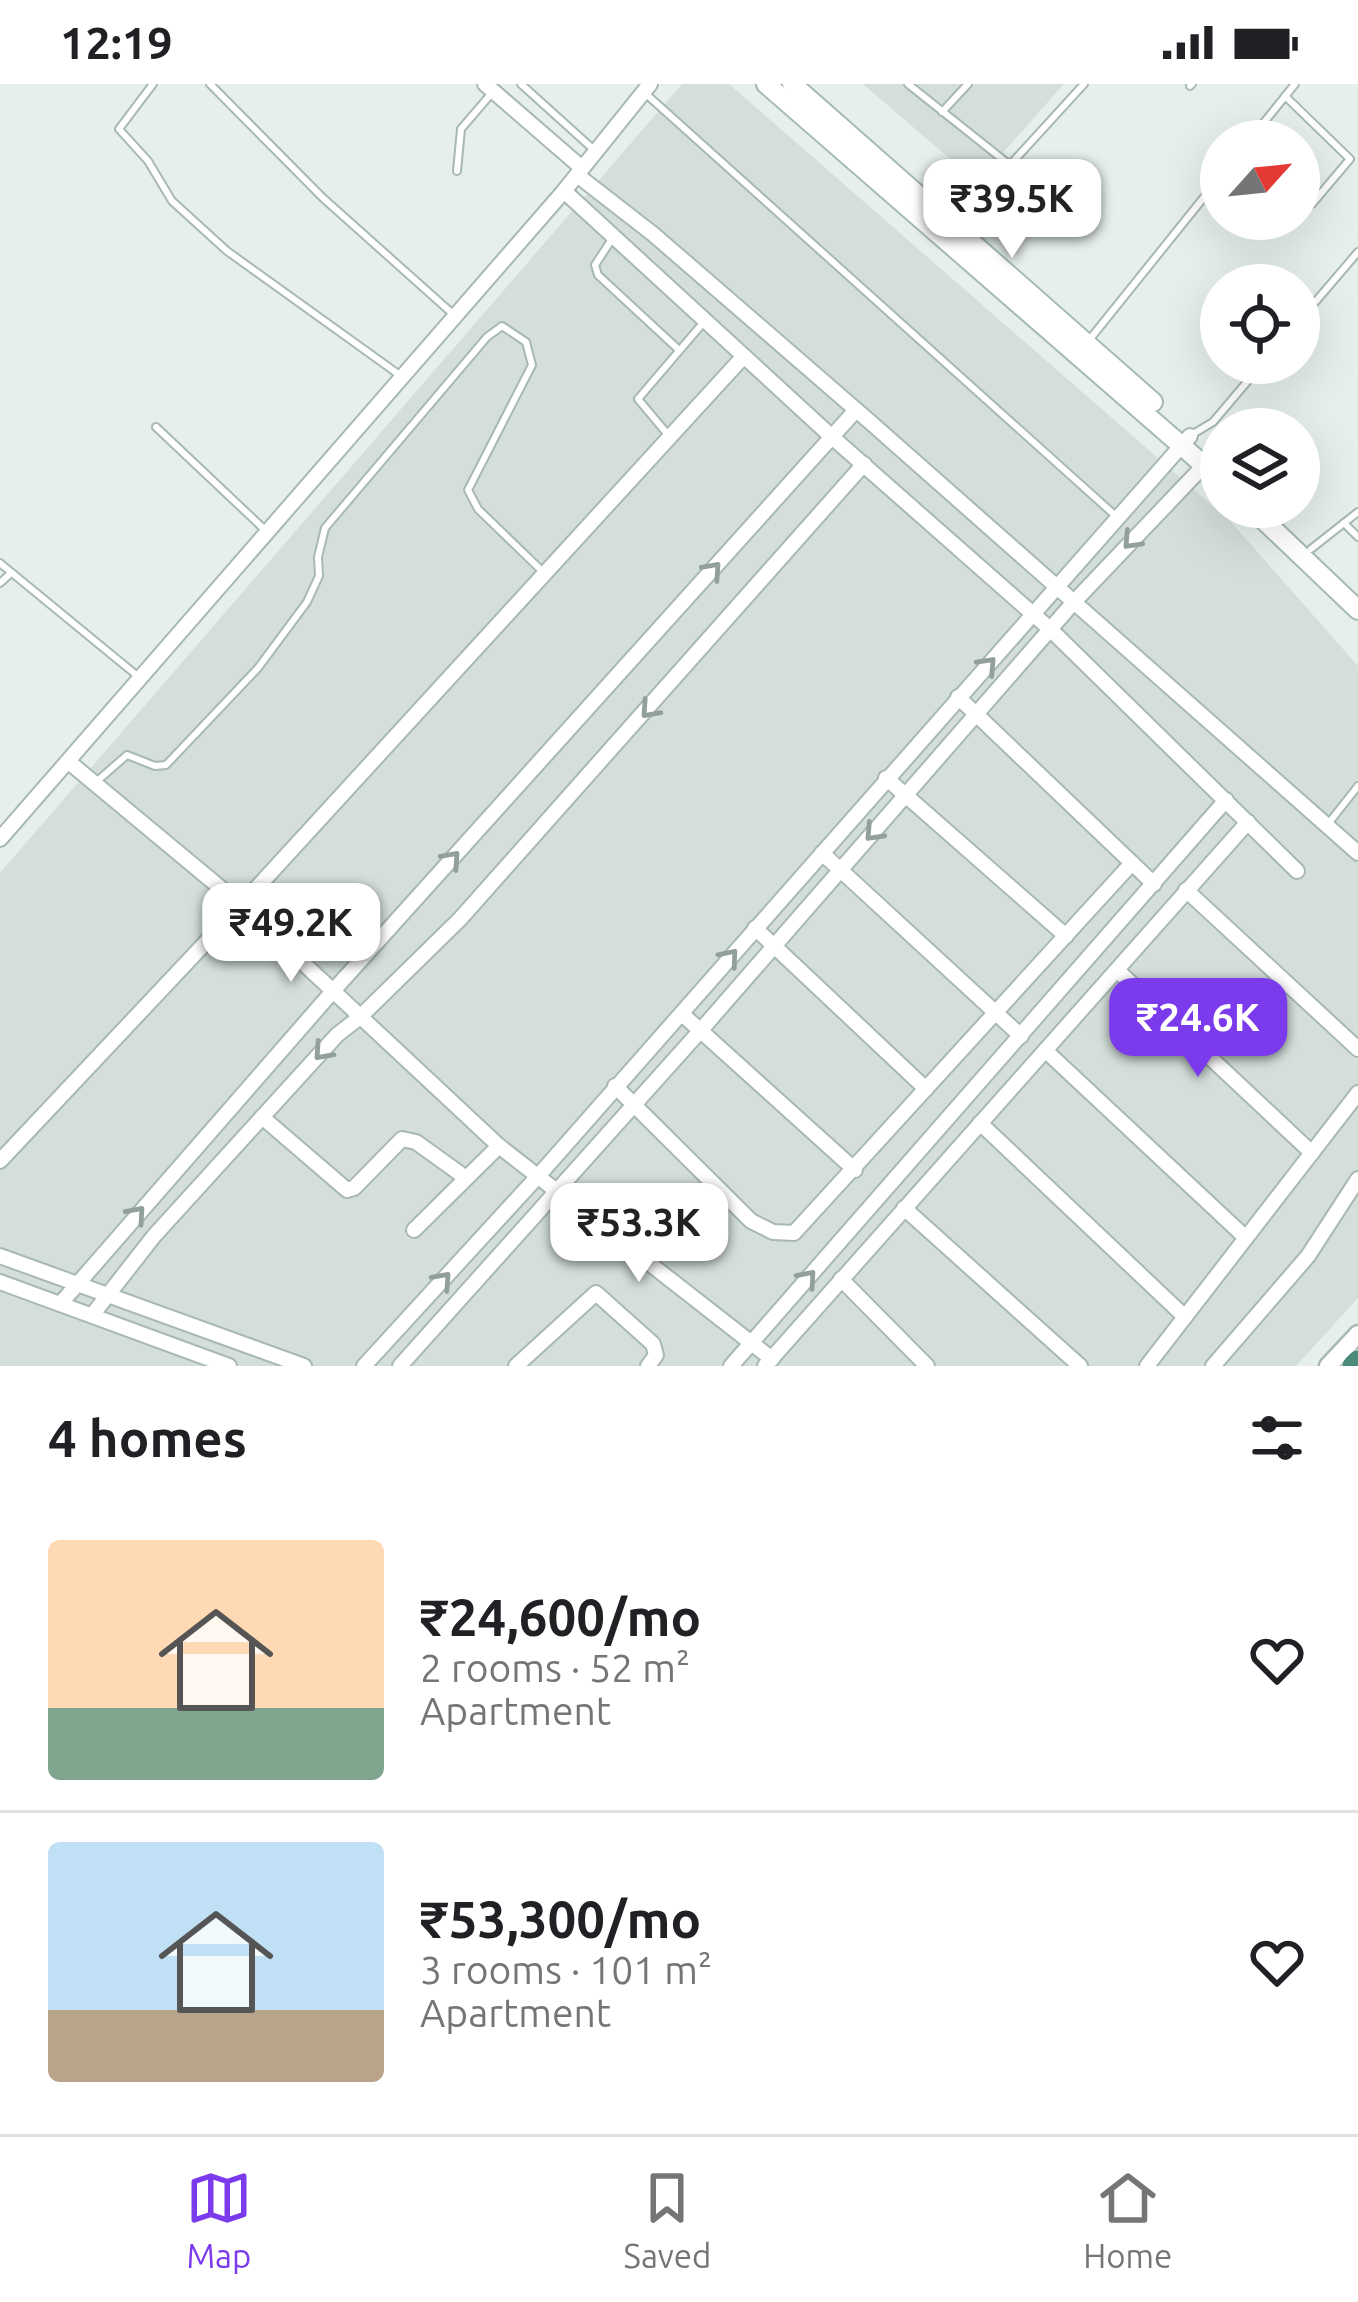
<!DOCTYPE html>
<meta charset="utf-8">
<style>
:root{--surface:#fff;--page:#f6f6f6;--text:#202124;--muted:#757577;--line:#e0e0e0;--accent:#7c3aed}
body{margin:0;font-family:Ubuntu,sans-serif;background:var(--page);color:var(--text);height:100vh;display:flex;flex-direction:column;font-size:45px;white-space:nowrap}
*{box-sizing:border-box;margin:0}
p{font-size:39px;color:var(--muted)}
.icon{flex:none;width:66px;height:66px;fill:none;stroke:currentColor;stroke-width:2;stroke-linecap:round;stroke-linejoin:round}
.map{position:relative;height:1282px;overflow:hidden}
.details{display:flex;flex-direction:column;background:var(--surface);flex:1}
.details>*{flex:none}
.needle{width:78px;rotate:63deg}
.controls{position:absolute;left:1200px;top:36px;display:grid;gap:24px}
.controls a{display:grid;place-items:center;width:120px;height:120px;border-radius:50%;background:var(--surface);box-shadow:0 12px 48px #0002;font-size:60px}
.price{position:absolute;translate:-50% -102px;padding:0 27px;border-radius:24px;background:#fff;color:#222;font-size:39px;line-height:78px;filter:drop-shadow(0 3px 6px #0008)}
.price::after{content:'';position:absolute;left:50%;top:72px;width:36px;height:27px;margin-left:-18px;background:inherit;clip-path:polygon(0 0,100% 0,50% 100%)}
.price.on{background:var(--accent);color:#fff}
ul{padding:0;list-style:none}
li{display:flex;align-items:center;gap:36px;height:300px;padding:0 48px}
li+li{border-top:3px solid var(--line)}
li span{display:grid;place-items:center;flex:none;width:336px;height:240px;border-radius:12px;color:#555}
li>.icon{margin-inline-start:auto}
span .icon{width:144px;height:144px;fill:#fffc;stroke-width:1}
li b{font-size:51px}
h2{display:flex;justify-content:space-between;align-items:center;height:144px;padding:0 48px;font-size:51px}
.status{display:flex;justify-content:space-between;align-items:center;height:84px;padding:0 60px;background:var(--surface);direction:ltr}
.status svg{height:33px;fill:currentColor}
.tab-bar{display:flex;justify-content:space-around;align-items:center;height:168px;border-top:3px solid var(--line);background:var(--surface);font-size:33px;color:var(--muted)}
.tab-bar a{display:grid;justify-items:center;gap:6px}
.tab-bar .on{color:var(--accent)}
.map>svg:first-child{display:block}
</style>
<div class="status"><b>12:19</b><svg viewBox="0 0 49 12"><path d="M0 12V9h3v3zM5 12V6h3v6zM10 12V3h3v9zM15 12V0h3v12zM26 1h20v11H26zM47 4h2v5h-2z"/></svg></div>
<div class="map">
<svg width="1358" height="1282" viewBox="0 0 1358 1282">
<rect width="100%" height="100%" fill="#e6efeb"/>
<!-- built -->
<g fill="#d4dfda">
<polygon points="682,0 729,0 1230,437 1358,582 1358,1214 1296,1282 0,1282 0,789"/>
<polygon points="863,0 1064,0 977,98"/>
</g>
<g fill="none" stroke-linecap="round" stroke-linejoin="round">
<defs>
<g id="service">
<polyline points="153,0 119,45 148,77 172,117 227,167 401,292"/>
<polyline points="210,0 323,114 454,231"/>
<polyline points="521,0 593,65"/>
<polyline points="908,0 1011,82"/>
<polyline points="1190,2 1192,0"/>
<polyline points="646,10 1118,434"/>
<polyline points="1285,12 1350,75 1312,120"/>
<polyline points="942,28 968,0"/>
<polyline points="1249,57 1295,0"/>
<polyline points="457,87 461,45 491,10"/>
<polyline points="957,139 1084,0"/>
<polyline points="612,155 595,181 598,191 679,266"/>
<polyline points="1299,237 1358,168"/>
<polyline points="1090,255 1221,92"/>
<polyline points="156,343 264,445"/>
<polyline points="1193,350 1213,338 1263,279"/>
<polyline points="669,352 638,315 703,239"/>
<polyline points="1344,439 1358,453"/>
<polyline points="1311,465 1358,428"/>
<polyline points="0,479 140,594"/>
<polyline points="0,499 11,489"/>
<polyline points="96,698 127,671 155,682 166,681 258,584 307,518 319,492 318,473 325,444 487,253 502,242 526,258 532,281 468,406 478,425 542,487"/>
<polyline points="1328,740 1358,702"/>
</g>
<g id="minor">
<polyline points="485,0 582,84"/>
<polyline points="577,91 653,150 869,337 1358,769"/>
<polyline points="564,107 832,353 1050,545 1297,787"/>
<polyline points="958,613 1154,800"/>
<polyline points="69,678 241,821 499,1062 772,1275"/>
<polyline points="886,694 1066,852"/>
<polyline points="0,755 564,107 650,0"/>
<polyline points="822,769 1021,952"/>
<polyline points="1186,806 1358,965"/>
<polyline points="755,844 926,1005"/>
<polyline points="1118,887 1312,1069"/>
<polyline points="682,930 855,1086"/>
<polyline points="1046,967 1246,1154"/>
<polyline points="615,1002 751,1137 773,1148 794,1149 1132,779"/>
<polyline points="262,1033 347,1106 354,1104 402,1055 416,1058 466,1094"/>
<polyline points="980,1039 1185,1233"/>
<polyline points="0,1077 241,821 744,272"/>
<polyline points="904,1124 1080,1282"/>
<polyline points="414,1146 499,1062"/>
<polyline points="0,1172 304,1282"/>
<polyline points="841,1195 927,1282"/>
<polyline points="0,1198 229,1282"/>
<polyline points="61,1219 333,907 856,326"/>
<polyline points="93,1230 154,1152 337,951 360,933 460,835 864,380"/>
<polyline points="364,1282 539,1091 1190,352"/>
<polyline points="400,1282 701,946 1073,519 1212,373"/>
<polyline points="516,1282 596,1209 653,1260 656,1271 648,1282"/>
<polyline points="731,1282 1226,716"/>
<polyline points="765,1282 1248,738"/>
<polyline points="1147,1282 1358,1009"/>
<polyline points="1213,1282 1308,1172 1358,1095"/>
</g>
<polyline id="tertiary" points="1328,1282 1358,1250"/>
<g id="secondary">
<polyline points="766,0 1221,396"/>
<polyline points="792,0 1153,318"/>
<polyline points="1250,423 1358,526"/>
</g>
<polyline id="trunk" points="1353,1282 1358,1277"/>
</defs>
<!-- service casing -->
<use href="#service" stroke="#a8b8b2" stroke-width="10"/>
<!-- minor casing -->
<use href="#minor" stroke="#a8b8b2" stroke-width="18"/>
<!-- tertiary casing -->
<use href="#tertiary" stroke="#a8b8b2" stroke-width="21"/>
<!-- secondary casing -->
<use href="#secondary" stroke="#a4bbb3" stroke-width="22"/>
<!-- trunk casing -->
<use href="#trunk" stroke="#c2cac8" stroke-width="26"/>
<!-- service -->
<use href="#service" stroke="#fff" stroke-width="6"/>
<!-- minor -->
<use href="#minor" stroke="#fff" stroke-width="14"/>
<!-- tertiary -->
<use href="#tertiary" stroke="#fff" stroke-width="16"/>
<!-- secondary -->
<use href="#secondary" stroke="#fff" stroke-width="18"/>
<!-- trunk -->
<use href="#trunk" stroke="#4c8a7c" stroke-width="21"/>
</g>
<!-- one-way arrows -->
<defs><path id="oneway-chevron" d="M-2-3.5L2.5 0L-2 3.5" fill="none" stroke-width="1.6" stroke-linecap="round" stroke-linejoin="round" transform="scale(3)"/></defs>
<g stroke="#92a09c">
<use href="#oneway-chevron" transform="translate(1131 457) rotate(133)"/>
<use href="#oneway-chevron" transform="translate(713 486) rotate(-48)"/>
<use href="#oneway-chevron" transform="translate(988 581) rotate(-47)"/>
<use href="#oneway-chevron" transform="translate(649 626) rotate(132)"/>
<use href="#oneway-chevron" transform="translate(873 749) rotate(133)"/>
<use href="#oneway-chevron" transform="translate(452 775) rotate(-48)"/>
<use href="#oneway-chevron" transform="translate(730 873) rotate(-50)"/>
<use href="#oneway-chevron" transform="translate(322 968) rotate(132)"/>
<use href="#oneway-chevron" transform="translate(137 1130) rotate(-49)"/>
<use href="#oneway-chevron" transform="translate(808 1194) rotate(-49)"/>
<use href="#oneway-chevron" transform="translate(443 1196) rotate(-48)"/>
</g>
</svg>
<div class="controls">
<a><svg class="needle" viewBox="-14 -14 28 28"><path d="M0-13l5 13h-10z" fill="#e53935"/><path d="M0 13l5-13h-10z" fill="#757577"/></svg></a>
<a><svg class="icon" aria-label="locate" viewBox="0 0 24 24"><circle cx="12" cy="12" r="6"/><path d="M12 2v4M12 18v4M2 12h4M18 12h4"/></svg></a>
<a><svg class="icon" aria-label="layers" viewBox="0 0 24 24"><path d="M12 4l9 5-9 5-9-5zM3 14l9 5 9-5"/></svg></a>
</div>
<b class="price" style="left:1012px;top:177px">₹39.5K</b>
<b class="price" style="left:291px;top:901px">₹49.2K</b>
<b class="price on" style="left:1198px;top:996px">₹24.6K</b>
<b class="price" style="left:639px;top:1201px">₹53.3K</b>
</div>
<section class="details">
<h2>4 homes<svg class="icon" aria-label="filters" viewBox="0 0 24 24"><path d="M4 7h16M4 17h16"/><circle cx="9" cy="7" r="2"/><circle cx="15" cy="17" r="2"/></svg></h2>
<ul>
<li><span style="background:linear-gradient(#ffd9b3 70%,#7fa58c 0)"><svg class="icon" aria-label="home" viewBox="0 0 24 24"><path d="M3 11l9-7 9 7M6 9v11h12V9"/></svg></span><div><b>₹24,600/mo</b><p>2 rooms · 52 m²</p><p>Apartment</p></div><svg class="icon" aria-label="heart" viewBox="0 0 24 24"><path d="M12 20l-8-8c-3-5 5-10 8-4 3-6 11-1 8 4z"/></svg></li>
<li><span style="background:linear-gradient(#bfe0f5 70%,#b9a48a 0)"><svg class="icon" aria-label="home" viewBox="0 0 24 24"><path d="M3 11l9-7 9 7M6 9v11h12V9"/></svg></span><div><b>₹53,300/mo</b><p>3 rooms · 101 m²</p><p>Apartment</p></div><svg class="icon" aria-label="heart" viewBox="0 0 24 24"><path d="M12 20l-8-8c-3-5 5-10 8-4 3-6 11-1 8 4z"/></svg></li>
</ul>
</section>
<nav class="tab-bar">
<a class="on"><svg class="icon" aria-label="map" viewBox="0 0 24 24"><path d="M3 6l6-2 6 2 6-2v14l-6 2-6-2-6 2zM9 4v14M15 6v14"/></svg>Map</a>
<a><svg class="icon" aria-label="saved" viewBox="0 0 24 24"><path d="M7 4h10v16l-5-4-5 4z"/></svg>Saved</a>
<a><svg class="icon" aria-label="home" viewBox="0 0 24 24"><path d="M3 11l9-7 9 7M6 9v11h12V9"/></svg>Home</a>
</nav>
